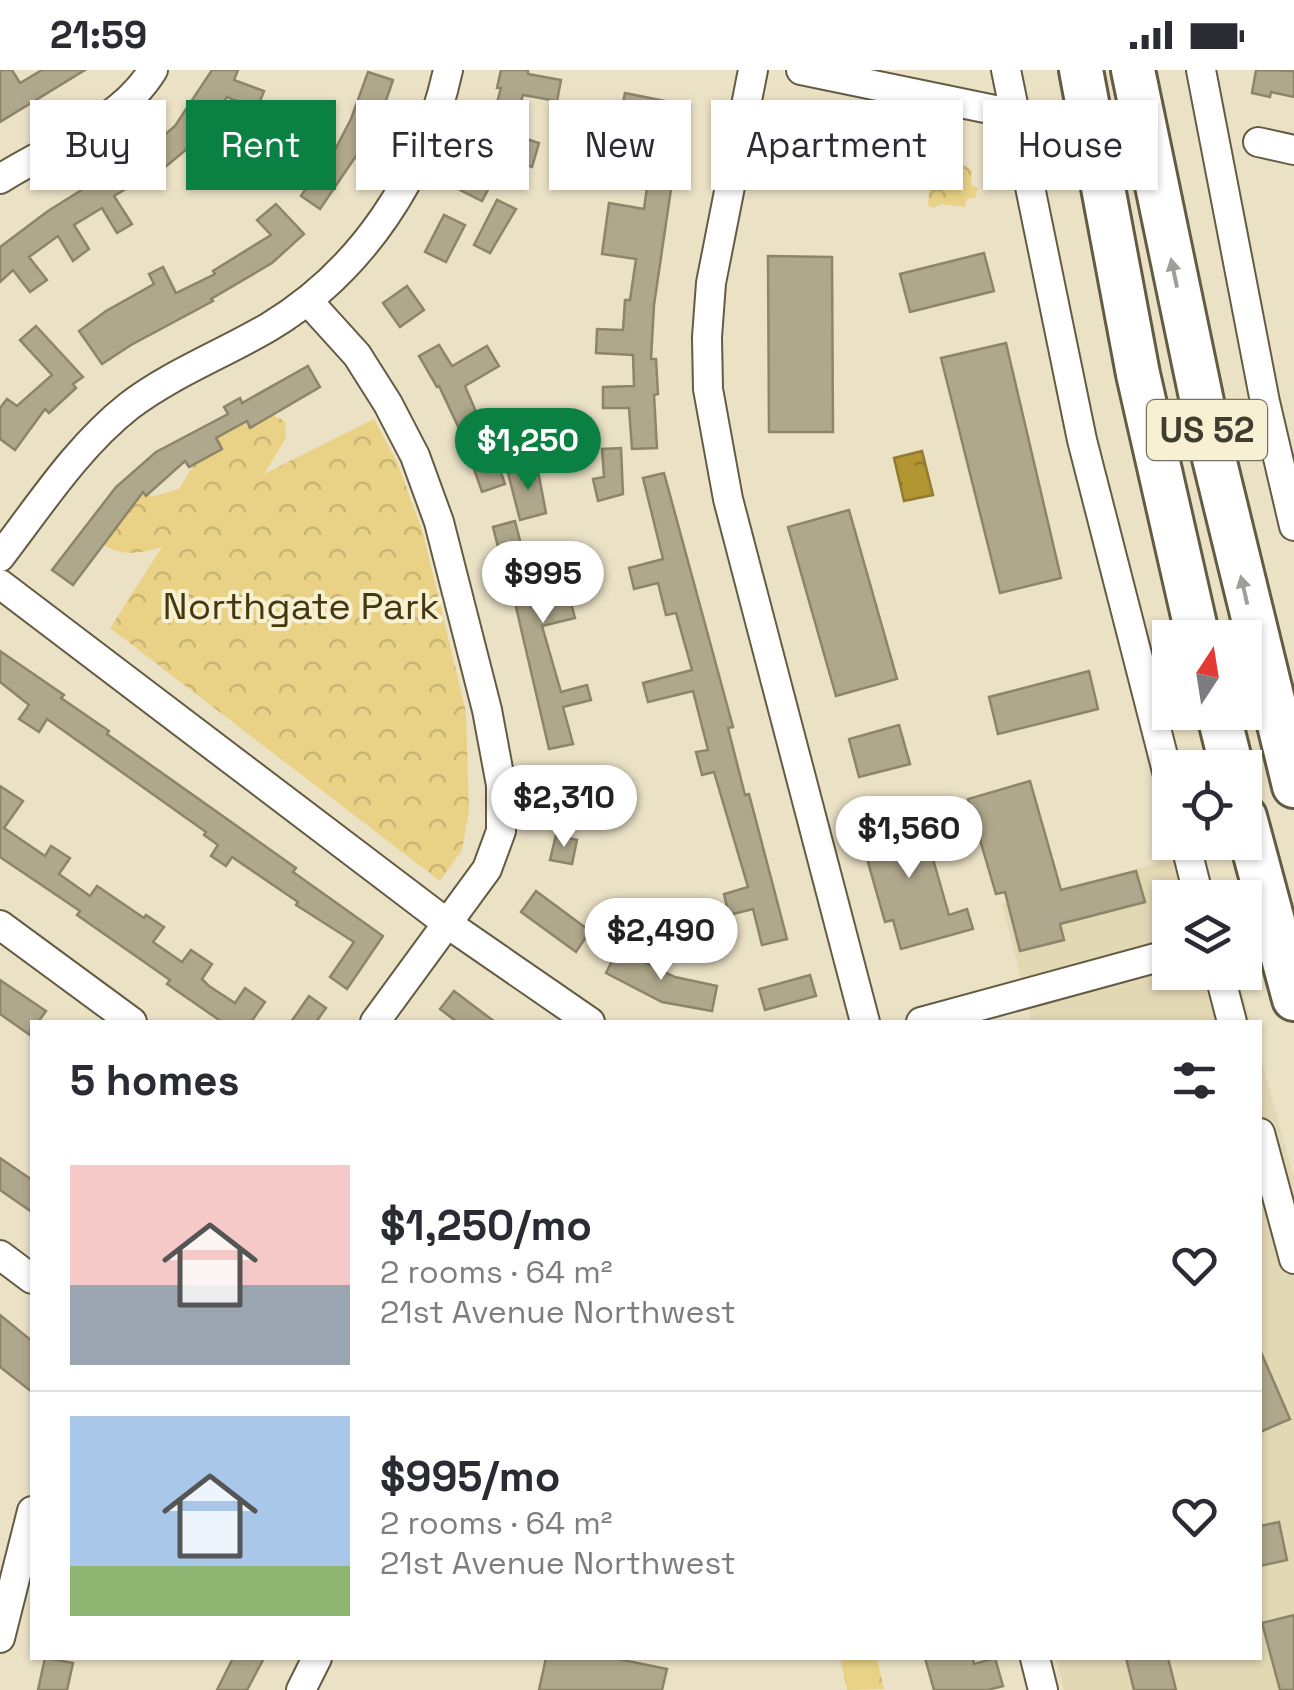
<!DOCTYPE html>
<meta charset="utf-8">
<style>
:root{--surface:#fff;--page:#f7f7f7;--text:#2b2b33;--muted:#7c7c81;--line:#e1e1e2;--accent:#0b8043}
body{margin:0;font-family:"Space Grotesk",sans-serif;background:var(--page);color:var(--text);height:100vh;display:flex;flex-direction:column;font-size:38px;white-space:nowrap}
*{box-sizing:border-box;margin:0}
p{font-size:32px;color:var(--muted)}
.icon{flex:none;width:55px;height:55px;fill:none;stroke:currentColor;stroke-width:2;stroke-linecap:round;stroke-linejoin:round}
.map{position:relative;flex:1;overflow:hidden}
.sheet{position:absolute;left:30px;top:950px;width:1232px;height:640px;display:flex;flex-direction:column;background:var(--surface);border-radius:0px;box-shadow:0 2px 8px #0004}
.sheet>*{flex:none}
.top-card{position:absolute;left:30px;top:30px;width:1235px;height:90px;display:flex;gap:20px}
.needle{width:65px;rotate:12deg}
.fabs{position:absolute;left:1152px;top:550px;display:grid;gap:20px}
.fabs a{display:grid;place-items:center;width:110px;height:110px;border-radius:0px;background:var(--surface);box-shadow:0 2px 8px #0004;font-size:50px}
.price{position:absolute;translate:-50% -85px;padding:0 22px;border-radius:35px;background:#fff;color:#222;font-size:32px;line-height:65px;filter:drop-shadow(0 2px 5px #0008)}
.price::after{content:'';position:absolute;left:50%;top:60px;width:30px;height:22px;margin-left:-15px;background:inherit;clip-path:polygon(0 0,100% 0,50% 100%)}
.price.on{background:var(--accent);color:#fff}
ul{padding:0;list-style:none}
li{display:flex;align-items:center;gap:30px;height:250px;padding:0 40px}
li+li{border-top:2px solid var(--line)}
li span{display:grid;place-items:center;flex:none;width:280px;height:200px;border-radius:0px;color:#555}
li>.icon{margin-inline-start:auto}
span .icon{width:120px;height:120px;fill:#fffc;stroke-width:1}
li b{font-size:42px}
h2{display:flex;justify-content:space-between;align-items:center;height:120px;padding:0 40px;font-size:42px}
.tag{padding:0 35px;border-radius:0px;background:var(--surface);box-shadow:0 2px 8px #0004;font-size:35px;line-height:90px}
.tag.on{background:var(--accent);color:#fff}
.status{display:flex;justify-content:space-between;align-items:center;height:70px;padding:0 50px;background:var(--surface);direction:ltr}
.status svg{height:28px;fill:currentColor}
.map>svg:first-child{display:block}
</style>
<div class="status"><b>21:59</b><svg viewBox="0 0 49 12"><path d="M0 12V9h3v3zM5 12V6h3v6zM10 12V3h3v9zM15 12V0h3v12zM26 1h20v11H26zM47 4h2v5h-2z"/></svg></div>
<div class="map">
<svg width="1294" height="1620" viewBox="0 0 1294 1620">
<defs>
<pattern id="forest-crowns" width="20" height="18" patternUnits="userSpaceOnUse" patternTransform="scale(2.5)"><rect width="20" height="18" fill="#e9d285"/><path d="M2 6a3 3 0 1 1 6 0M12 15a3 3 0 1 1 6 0" fill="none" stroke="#c9b573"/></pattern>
<pattern id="water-ripples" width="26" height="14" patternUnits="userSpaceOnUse" patternTransform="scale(2.5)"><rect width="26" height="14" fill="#b29632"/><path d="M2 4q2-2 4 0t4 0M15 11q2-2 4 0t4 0" fill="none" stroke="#927c2b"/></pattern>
</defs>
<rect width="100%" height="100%" fill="#ebe2c6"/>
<!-- built -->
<g fill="#e3d8b4">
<polygon points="1205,791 1216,827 1170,828 1170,902 1237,903 1251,952 1032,952 1002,833 1164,792"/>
<polygon points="1260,985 1294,1108 1294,1620 1064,1620 1056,1588 1260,1588"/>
</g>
<!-- forest -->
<g fill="url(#forest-crowns)">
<polygon points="939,87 948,88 954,96 966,95 972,101 971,115 978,118 975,128 967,129 965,137 941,134 933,138 928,135 932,91"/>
<path d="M 272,345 L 285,351 L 286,368 L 264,404 L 374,349 L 397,392 L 423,463 L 466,642 L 469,741 L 462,780 L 440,811 L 110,558 L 162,477 C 132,485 121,487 94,469 L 125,422 L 154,426 L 179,419 L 218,355 Z"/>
<polygon points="840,1588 877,1588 884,1619 847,1620"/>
</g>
<!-- water -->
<polygon fill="url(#water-ripples)" stroke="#907b31" stroke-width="2.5" points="922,381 933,425 904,431 894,388"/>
<!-- building -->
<g fill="#b0a88c" stroke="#8c856a" stroke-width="2.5">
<polygon points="0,0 12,0 20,13 42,0 85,0 0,52"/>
<polygon points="212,0 238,0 234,10 264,21 257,39 227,27 210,52 237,71 221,93 194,73 158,103 156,101 114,126 132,154 117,163 102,138 74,155 89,179 73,191 58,166 29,187 47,210 30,222 13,200 0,212 0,177 48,141 128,91 130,94 175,56"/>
<polygon points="501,0 528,0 528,4 561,10 557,31 523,25 511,67 489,61 501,18 497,18"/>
<polygon points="1256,0 1294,1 1294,27 1271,22 1270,27 1252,23"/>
<polygon points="368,2 393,10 380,48 359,88 356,86 320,139 301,126 322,94 326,97 351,49"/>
<polygon points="625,23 690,36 671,119 654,235 651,289 656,289 658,324 654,325 657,378 632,379 629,338 603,338 603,317 634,316 633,285 596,283 597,259 623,260 625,230 630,230 636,189 602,184 609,133 644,139 648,110 619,103 623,86 644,91 653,52 620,46"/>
<polygon points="518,66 539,73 532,97 511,90"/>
<polygon points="478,85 500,97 482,131 460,120"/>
<polygon points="497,130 516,139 490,183 474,175"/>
<polygon points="276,134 304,164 272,193 211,229 213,231 131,275 102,294 79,261 106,241 154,214 149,204 163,197 176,223 215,204 213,201 271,165 257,150"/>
<polygon points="444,145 465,155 446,192 425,182"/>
<polygon points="984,183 994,221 910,242 900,204"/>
<polygon points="768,186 832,187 833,362 769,362"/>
<polygon points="407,216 424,240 400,257 383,233"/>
<polygon points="36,256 83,307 73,314 76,318 49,343 45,339 15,380 0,369 0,338 7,329 17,336 52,305 20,270"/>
<polygon points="1006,273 1061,508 1000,523 941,288"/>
<polygon points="439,275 452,296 487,276 499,296 465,316 482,356 506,347 512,362 490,371 505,414 482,422 463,367 439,316 437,317 419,286"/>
<polygon points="308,296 320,317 250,358 247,351 216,368 222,379 189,397 185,391 146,426 143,422 73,515 52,500 116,417 156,382 228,344 224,337 240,328 242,333"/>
<polygon points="621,378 623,424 598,431 593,409 604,407 602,379"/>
<polygon points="537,396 546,443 520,450 508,403"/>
<polygon points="664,403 733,657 728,658 745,725 749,724 787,869 762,875 753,839 729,845 724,824 748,817 714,702 702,705 696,682 708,680 693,621 648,632 643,613 692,600 676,543 666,545 658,513 634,519 629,498 663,489 643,408"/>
<polygon points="849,440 897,609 836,626 788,457"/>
<polygon points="515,451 529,506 589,491 595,514 568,521 575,548 542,556 561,622 587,615 591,630 563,637 573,674 549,679 513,524 510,525 493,457"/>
<polygon points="0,581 64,625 61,628 109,661 107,664 296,798 293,802 383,866 347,919 330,907 354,872 296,835 298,832 232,787 226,796 211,786 218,775 204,765 206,762 47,649 39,662 19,649 29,635 0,612"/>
<polygon points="1089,601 1098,639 998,664 989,627"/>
<polygon points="899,655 910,694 859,707 849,669"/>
<polygon points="1030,711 1061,820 1136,801 1145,832 1060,854 1064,870 1020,881 1005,822 996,824 968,729"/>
<polygon points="0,716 23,731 4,758 45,786 51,776 70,788 59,804 90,826 97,816 144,848 146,845 164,857 153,872 182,892 191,880 212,894 202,909 209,916 235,933 245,918 265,932 251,952 222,952 167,914 170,910 77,845 80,841 0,787"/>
<polygon points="919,740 949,845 967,839 973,859 901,879 893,850 885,852 858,757"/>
<polygon points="556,765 577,770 572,794 550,790"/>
<polygon points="536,821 590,861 576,882 521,842"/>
<polygon points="618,879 675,907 717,916 712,941 662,932 606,903"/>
<polygon points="810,905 816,926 765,940 759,919"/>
<polygon points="0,910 46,941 38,952 32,952 30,965 0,944"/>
<polygon points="454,921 495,952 457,952 440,939"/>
<polygon points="309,926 326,938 316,952 291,952"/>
<polygon points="0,1088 32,1110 32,1142 0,1120"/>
<polygon points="0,1245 32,1271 32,1322 0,1297"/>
<polygon points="1260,1280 1290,1349 1260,1362"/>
<polygon points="1279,1452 1287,1490 1260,1496 1260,1456"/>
<polygon points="1294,1545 1294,1620 1280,1620 1262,1553"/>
<polygon points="45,1588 73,1593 67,1620 38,1620"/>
<polygon points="233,1588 264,1588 247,1620 217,1620"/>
<polygon points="546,1588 613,1588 667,1599 662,1620 539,1620"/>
<polygon points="925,1588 973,1588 974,1594 995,1588 1003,1616 988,1620 934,1620"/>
<polygon points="1126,1588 1168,1588 1176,1620 1134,1620"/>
</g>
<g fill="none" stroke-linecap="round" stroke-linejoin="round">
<defs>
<g id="minor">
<polyline points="753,0 711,213 707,267 708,319 728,429 865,952"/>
<polyline points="801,0 1014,44"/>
<polyline points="1006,0 1082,370 1170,713"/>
<polyline points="1201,0 1265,332 1294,456"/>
<polyline points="1258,72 1294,80"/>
<path d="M 0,109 C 51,76 120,54 153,0"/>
<polyline points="308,231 357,285 388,334 415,386 439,452 487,640 501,715 501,761 487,799 375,952"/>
<path d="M 0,487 C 40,435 77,377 129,336 C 171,304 223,284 269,257 C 362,201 425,105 448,0"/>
<polyline points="0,514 448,854 590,952"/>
<polyline points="1185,772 1199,828"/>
<polyline points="0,855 132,952"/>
<polyline points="1219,902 1232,952"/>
<polyline points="921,952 1170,884"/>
<polyline points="1260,1063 1294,1189"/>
<polyline points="0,1185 32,1209"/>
<polyline points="0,1568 32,1441"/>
<polyline points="1035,1588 1043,1620"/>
<polyline points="301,1620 317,1588"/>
</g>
<g id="highway">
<polyline points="1081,0 1138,304 1198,568"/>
<polyline points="1133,0 1212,380 1294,716"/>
<polyline points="1218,642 1232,698"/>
<polyline points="1245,747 1294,929"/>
</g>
</defs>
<!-- minor casing -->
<use href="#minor" stroke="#635b43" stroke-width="32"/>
<!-- highway casing -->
<use href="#highway" stroke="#635b43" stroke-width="48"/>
<!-- minor -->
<use href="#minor" stroke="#fff" stroke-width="28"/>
<!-- highway -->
<use href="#highway" stroke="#fff" stroke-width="42"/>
</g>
<!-- one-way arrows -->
<defs><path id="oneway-solid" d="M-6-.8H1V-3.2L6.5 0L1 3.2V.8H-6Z" transform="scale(2.5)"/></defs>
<g fill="#9f9e98">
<use href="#oneway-solid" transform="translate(1174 203) rotate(-102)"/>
<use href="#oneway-solid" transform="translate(1244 520) rotate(-103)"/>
</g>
<g text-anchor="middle" stroke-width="8" stroke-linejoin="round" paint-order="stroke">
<!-- shield labels -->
<rect fill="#f8f0d3" stroke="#767261" stroke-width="2.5" x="1147" y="330" width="120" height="60" rx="8"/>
<g font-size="35" font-weight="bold" fill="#3f3c30">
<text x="1207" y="372">US 52</text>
</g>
<!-- park labels -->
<g font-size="38" fill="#44380f" stroke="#f8f0d3">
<text x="301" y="549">Northgate Park</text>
</g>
</g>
</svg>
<div class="fabs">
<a><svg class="needle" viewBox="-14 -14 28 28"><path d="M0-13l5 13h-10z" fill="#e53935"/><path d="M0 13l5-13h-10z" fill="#7c7c81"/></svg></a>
<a><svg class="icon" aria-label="locate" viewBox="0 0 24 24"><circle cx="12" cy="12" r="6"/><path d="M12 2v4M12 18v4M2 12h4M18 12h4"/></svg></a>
<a><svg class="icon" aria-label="layers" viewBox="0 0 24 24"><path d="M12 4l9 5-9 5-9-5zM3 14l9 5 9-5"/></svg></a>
</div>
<b class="price on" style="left:528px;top:423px">$1,250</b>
<b class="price" style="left:543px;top:556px">$995</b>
<b class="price" style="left:564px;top:780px">$2,310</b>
<b class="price" style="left:909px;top:811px">$1,560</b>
<b class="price" style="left:661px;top:913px">$2,490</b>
<div class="top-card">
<a class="tag">Buy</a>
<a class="tag on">Rent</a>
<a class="tag">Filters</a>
<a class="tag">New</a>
<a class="tag">Apartment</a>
<a class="tag">House</a>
</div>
<section class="sheet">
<h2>5 homes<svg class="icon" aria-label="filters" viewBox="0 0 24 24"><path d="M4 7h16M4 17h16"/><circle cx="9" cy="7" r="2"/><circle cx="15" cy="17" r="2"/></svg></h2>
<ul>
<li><span style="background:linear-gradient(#f6c9c9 60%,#9aa5b1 0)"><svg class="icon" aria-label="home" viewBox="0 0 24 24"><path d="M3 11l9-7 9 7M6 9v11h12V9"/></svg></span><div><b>$1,250/mo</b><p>2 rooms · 64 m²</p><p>21st Avenue Northwest</p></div><svg class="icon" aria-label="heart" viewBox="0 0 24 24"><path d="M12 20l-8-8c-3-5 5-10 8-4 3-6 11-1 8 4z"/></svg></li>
<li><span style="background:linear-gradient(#a9c7e8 75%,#8fb573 0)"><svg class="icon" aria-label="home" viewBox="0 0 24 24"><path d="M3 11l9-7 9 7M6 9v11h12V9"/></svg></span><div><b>$995/mo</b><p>2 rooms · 64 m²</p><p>21st Avenue Northwest</p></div><svg class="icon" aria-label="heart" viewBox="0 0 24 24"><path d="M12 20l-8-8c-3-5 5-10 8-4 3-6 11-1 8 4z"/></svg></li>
</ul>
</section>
</div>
